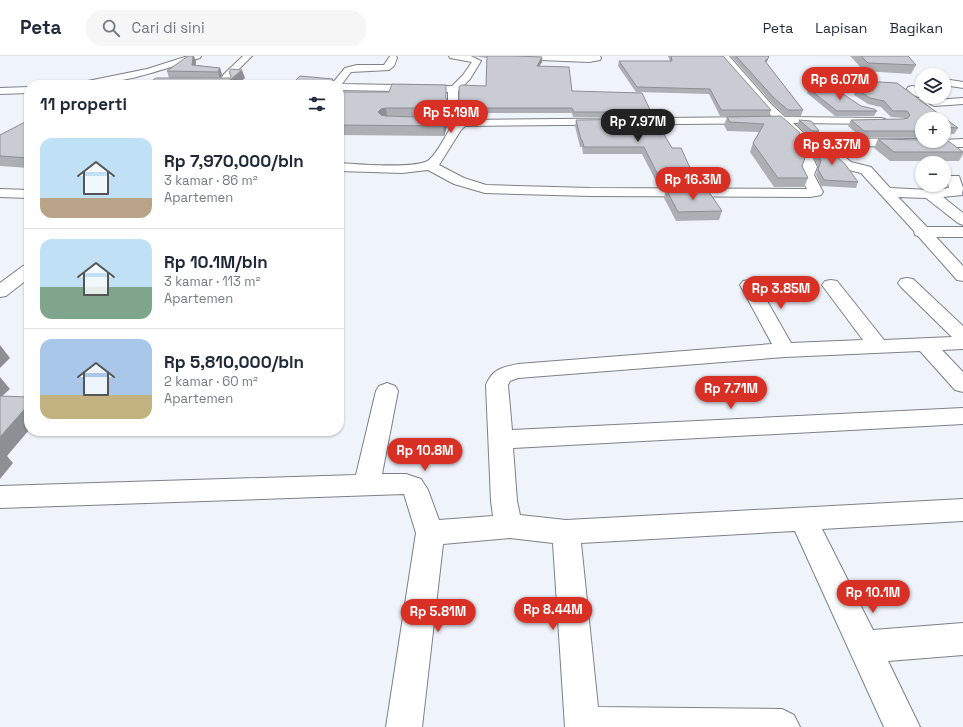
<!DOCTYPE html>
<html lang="id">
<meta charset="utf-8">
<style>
:root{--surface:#fff;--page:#f6f6f7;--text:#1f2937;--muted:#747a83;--line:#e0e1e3;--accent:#d93025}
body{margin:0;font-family:"Space Grotesk",sans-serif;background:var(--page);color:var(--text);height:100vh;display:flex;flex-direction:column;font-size:15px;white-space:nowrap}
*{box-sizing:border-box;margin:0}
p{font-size:13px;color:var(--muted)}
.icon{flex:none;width:22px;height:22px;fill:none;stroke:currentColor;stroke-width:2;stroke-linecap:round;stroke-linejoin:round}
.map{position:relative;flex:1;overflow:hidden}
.sheet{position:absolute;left:24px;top:24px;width:320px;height:356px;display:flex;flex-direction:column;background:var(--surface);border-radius:16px;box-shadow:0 1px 3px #0004}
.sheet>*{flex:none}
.fabs{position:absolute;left:915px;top:12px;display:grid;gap:8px}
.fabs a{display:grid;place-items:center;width:36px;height:36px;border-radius:50%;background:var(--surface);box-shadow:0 1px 3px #0004;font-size:20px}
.price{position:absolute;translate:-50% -34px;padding:0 9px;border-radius:14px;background:var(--accent);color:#fff;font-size:13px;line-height:26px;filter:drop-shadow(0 1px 2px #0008)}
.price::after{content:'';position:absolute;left:50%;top:24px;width:12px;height:9px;margin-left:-6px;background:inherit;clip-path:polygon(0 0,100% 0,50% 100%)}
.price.current{background:#222;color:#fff}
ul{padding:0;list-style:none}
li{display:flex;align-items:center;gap:12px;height:100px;padding:0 16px}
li+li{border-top:1px solid var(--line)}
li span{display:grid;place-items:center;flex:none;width:112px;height:80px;border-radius:12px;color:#555}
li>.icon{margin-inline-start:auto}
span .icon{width:48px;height:48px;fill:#fffc;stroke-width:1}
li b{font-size:17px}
h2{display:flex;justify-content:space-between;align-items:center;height:48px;padding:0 16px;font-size:17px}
header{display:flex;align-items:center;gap:24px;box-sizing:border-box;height:56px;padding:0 20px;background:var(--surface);border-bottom:1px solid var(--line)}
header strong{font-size:19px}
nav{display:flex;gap:22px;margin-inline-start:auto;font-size:14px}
.search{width:280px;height:36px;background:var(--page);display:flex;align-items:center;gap:10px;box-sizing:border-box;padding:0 14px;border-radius:16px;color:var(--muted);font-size:15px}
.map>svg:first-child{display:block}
</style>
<header>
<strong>Peta</strong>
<div class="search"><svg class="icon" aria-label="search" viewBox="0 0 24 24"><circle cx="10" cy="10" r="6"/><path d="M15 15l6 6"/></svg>Cari di sini</div>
<nav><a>Peta</a><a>Lapisan</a><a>Bagikan</a></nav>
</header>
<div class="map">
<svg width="963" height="671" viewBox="0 0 963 671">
<rect width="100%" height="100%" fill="#eff3fa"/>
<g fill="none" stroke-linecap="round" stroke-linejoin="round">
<defs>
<g id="minor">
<path d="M 188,0 L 201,0 L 200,2 C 161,14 120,29 78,29 L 83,26 L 147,13 Z"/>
<polygon points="243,0 252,0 231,21 230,24 232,29 222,29 220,24 224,18"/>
<path d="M 390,0 L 396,0 L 397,2 L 394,10 L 389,14 L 351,16 L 342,28 L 452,30 L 463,19 L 472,6 L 450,2 L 449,0 L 471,0 L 481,5 L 470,23 L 458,35 L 458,51 L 466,64 L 772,61 L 720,0 L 729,0 L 771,48 L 785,61 L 881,62 L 885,63 L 887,65 L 885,67 L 881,68 L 793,67 L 809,82 L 922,83 L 922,85 L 963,83 L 963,91 L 832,90 L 851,106 L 871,111 L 890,132 L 930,134 L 949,132 L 947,123 L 949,120 L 959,120 L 963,132 L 962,139 L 943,141 L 963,157 L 963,169 L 958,167 L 926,142 L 898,141 L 927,171 L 963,171 L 963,181 L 936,181 L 963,210 L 963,225 L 957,224 L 918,180 L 915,179 L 914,175 L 861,117 L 841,112 L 818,90 L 809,90 L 808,91 L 817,111 L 814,119 L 823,136 L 821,139 L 810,141 L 590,140 L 485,137 L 454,128 L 428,114 L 402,117 L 339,115 L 339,107 C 356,108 420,114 430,103 C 439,94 445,80 452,70 L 444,68 L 442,66 L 444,64 L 454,63 L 448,51 L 448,36 L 339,34 L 339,29 L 331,29 L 345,12 L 357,9 L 384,9 ZM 779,67 L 799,86 L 796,91 L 803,111 L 800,119 L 807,133 L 590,132 L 486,129 L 464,122 L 439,109 L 461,74 L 465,70 Z"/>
<polygon points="512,0 600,0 601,2 600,4 589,6 516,3"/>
<polygon points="944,23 963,26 963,32 944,29"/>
<path d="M 912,30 L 922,32 L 922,41 L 926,41 C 919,43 911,38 907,33 L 908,31 Z"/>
<polygon points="29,31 29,37 0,38 0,32"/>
<polygon points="963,42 963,48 934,50 929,47 934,44"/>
<polygon points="0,133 29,134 29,142 0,141"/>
<polygon points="29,209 29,222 6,240 0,241 0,227 23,210"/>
<path d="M 907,222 L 913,223 L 963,270 L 963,293 L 942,294 L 963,316 L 963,336 L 955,334 L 920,295 L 785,301 L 518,322 L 510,325 L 508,329 L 512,374 L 963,352 L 963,368 L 513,392 L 517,445 L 520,459 L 566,464 L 963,443 L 963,465 L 822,473 L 873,574 L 963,567 L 963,599 L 888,605 L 920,671 L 884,671 L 795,475 L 581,487 L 598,651 L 782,653 L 794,659 L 800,671 L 565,671 L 553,487 L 510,482 L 443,488 L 422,671 L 386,671 L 416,477 L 404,438 L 0,452 L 0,430 L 356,419 L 376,335 L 379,330 L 387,327 L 395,330 L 398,335 L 382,418 L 406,418 L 421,423 L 428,434 L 439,464 L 493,460 L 491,445 L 486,329 C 492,313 503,311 518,308 L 772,288 L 740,229 L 743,225 L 749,224 L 755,225 L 758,229 L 791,287 L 863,284 L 822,229 L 825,225 L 831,224 L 837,225 L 884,284 L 952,281 L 901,231 L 898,227 L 901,223 Z"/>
</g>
</defs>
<!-- minor casing -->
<use href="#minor" stroke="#7d8087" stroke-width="2"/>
<!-- minor -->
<use href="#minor" fill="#fff" fill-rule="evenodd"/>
</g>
<!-- wall -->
<g fill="#adafb5">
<polygon points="473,0 516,0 542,1 542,6 539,10 572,35 651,56 650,61 573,61 572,57 463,57 460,51 459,31 486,30 487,2"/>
<polygon points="668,0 723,0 771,54 769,60 720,60 709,38 636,36 618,10 619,5 670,5"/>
<polygon points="731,0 768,0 769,1 766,7 803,54 801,60 786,60 772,47"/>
<polygon points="850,0 908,0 916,9 911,18 864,15"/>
<polygon points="196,5 195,9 220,12 222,19 221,22 230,22 231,21 229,16 245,22 236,29 146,29 169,22 167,15"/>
<polygon points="863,25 897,27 958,72 954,78 944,78 944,63 922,63 922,82 861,81 848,70 851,64 903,63 905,63 904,62 891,61 881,51 868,48 854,39 856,33 864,34 861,31"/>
<polygon points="809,33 861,50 877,55 874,60 835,60 807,37"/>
<polygon points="339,36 446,43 450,49 450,58 449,61 398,61 447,62 447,71 444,80 339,79"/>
<polygon points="781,60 798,83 802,110 808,122 804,131 774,131 750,96 753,87 759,76 727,75 724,69 727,61"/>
<polygon points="576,64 672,92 695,123 693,131 659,131 642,98 583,98 582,91 580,91 575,70"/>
<polygon points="799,64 819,75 817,81 810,80 797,70"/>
<polygon points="29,65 29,112 0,110 0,79"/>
<polygon points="878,83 963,96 963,98 959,105 890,105 874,92"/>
<polygon points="812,86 858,126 856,132 821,130 816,119 818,110 810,92"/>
<polygon points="666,133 703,136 722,155 719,164 676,165 664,142"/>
</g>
<!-- shaded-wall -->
<g fill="#8d8f94">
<polygon points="193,0 194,0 196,5 195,17 192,9"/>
<polygon points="542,1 542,6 537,14 537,10"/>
<polygon points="769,1 767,5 763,10 765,5"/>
<polygon points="220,12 222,19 220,23 218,16"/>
<polygon points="242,14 245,22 236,29 224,29"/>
<polygon points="333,23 334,29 329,29"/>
<polygon points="450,49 450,58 449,61 449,52"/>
<polygon points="386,52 387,60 382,62 378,56 381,53"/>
<polygon points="447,62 447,71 444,80 443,70"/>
<polygon points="0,289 10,302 0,312"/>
<polygon points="0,321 10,333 0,342"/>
<polygon points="29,348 29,374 7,400 13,407 0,423 0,381"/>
</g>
<!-- building -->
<g fill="#c9ccd3" stroke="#8d8f94">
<polygon points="188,0 193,0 192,9 220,12 218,16 167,15"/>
<polygon points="487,0 516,0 542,1 537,10 569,11 572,35 642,37 651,56 574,56 572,52 463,52 459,46 459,31 461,29 486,30"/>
<polygon points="671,0 723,0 771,54 721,54 710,33 637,31 619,5 672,5"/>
<polygon points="736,0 768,0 769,1 765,5 803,54 788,54 774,42"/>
<polygon points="861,0 908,0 916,9 868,7"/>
<polygon points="231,13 242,14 224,29 146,29 156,22 230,22 231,20 229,16"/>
<polygon points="300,20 333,23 329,29 291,29"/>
<polygon points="863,25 897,27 958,72 944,71 944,63 922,63 922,75 864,75 851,64 903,63 908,62 910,59 907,55 893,55 884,45 870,42 856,33 873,34"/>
<polygon points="392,28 446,29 446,42 450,49 449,52 386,52 381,53 378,56 381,59 386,60 447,62 443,70 339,69 339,36 389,36"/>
<polygon points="809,33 837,34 861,50 874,53 877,55 837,55"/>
<polygon points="781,60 800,77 798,83 805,102 802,110 808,122 778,122 753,87 764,68 730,66 727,61"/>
<polygon points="655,63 672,92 681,92 695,123 660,123 644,91 584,91 582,84 581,84 576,64"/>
<polygon points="799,64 811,65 819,75 812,75"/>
<polygon points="27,65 29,65 29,102 0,100 0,79"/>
<polygon points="878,83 922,84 922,85 944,85 944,84 947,84 963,96 894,96"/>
<polygon points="812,86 820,86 845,108 858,126 824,124 818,113 821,105"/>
<polygon points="666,133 701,133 703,136 709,136 722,155 678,156"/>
<polygon points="0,340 29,341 29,348 0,381"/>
</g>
</svg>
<div class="fabs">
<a><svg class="icon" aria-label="layers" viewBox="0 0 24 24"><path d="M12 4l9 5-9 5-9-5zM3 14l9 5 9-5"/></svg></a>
<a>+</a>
<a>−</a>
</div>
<b class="price" style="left:840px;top:45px">Rp 6.07M</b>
<b class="price" style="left:451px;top:78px">Rp 5.19M</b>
<b class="price current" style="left:638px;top:87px">Rp 7.97M</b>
<b class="price" style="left:832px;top:110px">Rp 9.37M</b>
<b class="price" style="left:693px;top:145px">Rp 16.3M</b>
<b class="price" style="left:781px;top:254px">Rp 3.85M</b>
<b class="price" style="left:731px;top:354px">Rp 7.71M</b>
<b class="price" style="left:425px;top:416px">Rp 10.8M</b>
<b class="price" style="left:873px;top:558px">Rp 10.1M</b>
<b class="price" style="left:553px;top:575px">Rp 8.44M</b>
<b class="price" style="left:438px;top:577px">Rp 5.81M</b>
<section class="sheet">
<h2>11 properti<svg class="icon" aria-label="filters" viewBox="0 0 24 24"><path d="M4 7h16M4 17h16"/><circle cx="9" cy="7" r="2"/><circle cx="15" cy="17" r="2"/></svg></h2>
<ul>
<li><span style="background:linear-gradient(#bfe0f5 75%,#b9a48a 0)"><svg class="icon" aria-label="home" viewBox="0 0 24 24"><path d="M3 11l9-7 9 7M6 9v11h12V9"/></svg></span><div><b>Rp 7,970,000/bln</b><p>3 kamar · 86 m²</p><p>Apartemen</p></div></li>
<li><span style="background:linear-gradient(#bfe0f5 60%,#7fa58c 0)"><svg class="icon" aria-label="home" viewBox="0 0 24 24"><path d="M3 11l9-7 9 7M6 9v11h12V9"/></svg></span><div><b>Rp 10.1M/bln</b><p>3 kamar · 113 m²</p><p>Apartemen</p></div></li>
<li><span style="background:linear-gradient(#a9c7e8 70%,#c2b280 0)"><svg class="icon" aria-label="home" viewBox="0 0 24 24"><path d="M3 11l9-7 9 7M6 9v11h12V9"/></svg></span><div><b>Rp 5,810,000/bln</b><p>2 kamar · 60 m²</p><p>Apartemen</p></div></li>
</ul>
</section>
</div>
